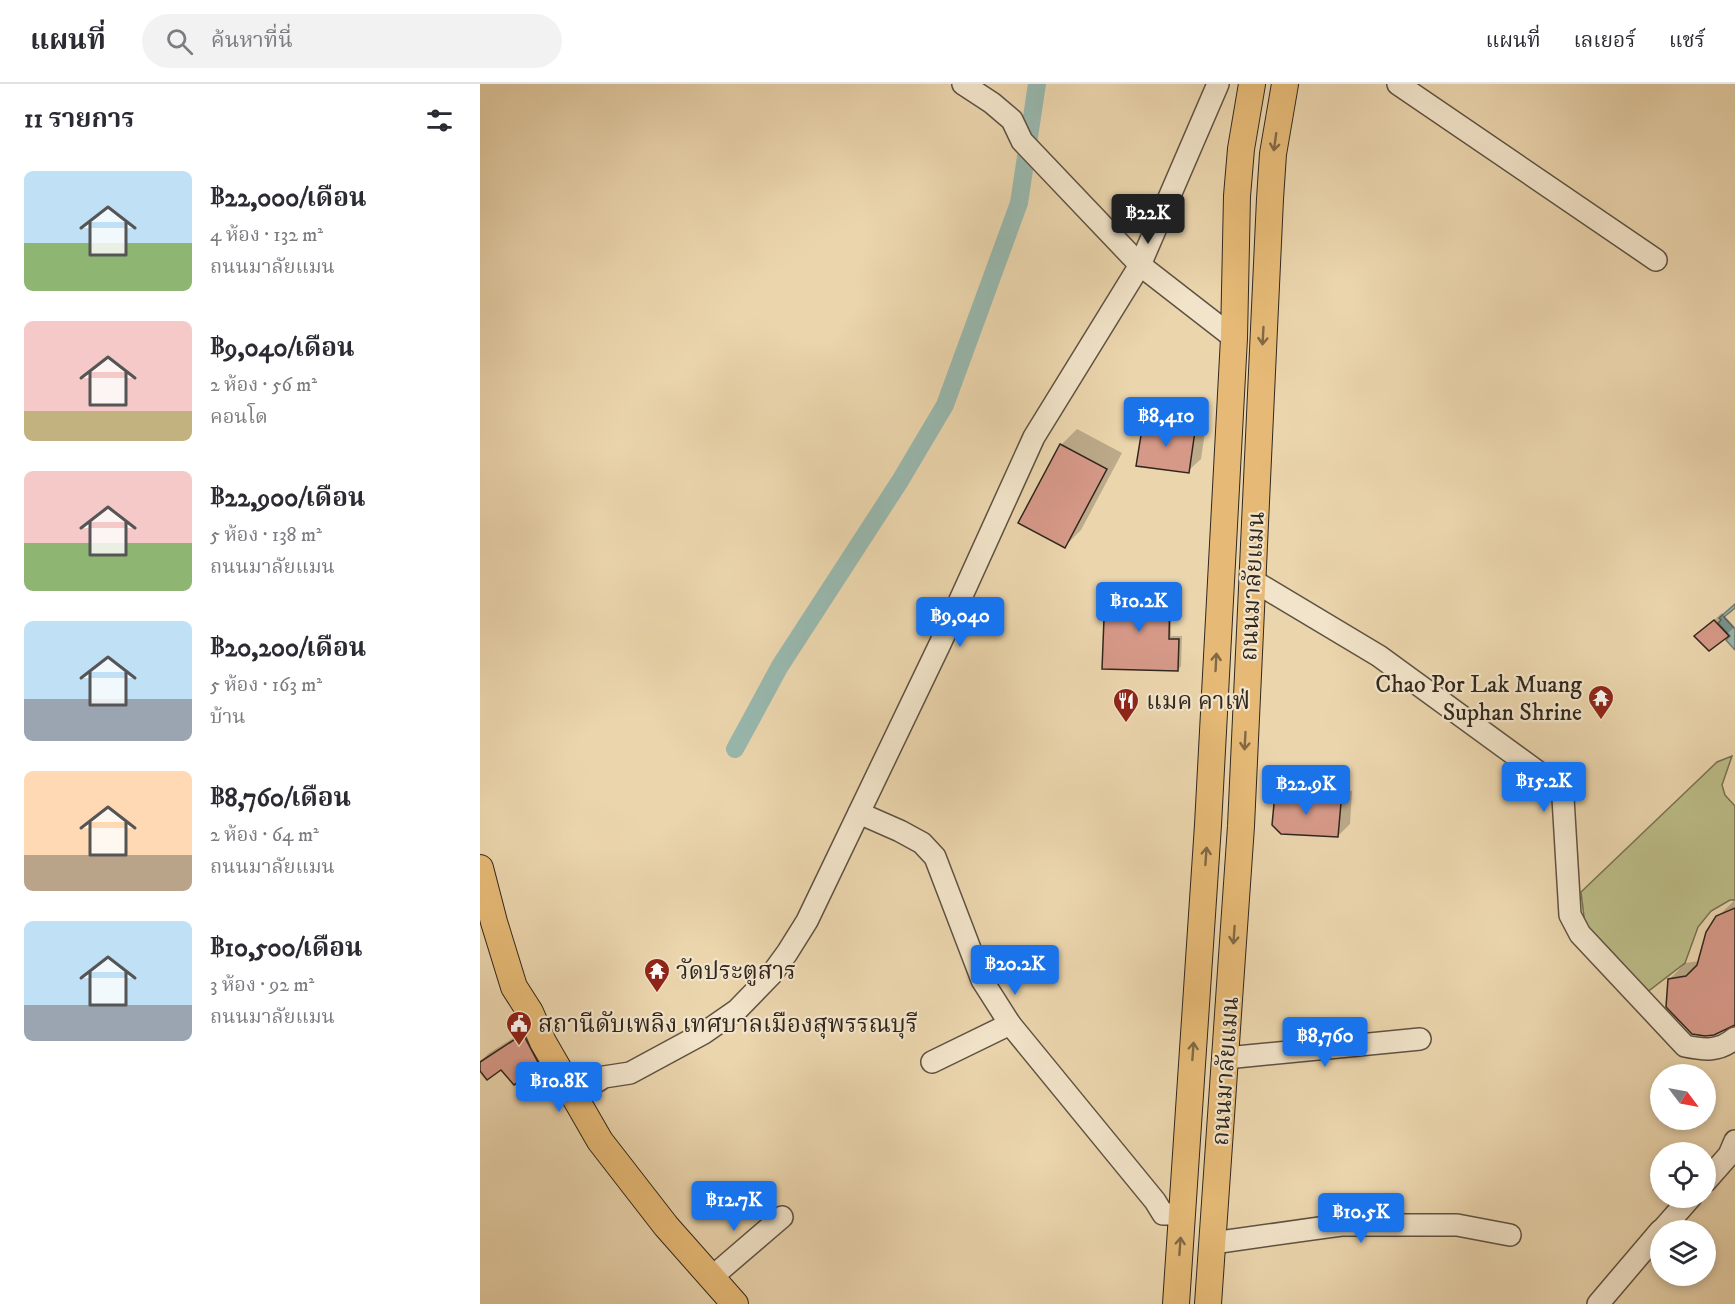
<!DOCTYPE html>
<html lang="th">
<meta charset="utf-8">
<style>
:root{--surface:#fff;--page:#f2f2f3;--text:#2b2b33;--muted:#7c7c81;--line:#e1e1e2;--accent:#1a73e8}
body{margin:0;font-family:"IM FELL DW Pica","Noto Serif Thai",serif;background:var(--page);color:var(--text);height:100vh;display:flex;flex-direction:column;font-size:22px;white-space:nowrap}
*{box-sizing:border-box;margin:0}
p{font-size:20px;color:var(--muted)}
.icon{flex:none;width:33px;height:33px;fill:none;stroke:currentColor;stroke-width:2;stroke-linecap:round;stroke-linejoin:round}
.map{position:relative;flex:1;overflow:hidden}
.side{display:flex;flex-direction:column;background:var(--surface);width:480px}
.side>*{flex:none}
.needle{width:39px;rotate:122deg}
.buttons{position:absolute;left:1170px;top:980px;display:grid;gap:12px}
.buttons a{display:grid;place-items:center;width:66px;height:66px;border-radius:50%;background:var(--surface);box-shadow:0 3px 9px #0003;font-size:30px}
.price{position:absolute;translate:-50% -51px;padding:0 14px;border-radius:6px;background:var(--accent);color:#fff;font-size:20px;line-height:39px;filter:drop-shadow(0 2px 3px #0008)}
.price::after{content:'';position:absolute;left:50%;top:36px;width:18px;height:14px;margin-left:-9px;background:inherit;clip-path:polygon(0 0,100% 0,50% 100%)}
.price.active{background:#222;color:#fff}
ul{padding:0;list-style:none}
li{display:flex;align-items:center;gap:18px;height:150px;padding:0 24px}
li span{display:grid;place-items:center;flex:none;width:168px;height:120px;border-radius:9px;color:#555}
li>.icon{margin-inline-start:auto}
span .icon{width:72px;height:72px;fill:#fffc;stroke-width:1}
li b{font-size:26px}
h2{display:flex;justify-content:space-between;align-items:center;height:72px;padding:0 24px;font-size:26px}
header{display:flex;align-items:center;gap:36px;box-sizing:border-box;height:84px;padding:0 30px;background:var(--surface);border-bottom:2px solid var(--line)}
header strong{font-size:28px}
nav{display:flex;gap:33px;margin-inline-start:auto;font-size:21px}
.search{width:420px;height:54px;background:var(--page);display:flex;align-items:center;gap:15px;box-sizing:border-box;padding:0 21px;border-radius:33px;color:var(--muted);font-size:22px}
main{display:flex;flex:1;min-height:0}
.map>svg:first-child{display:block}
</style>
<header>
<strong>แผนที่</strong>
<div class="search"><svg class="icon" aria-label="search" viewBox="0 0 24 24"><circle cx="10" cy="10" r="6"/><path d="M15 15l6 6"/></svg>ค้นหาที่นี่</div>
<nav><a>แผนที่</a><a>เลเยอร์</a><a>แชร์</a></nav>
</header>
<main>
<section class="side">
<h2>11 รายการ<svg class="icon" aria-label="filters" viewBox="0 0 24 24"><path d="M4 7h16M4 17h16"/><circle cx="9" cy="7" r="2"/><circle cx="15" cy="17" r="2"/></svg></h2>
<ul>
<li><span style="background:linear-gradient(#bfe0f5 60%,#8fb573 0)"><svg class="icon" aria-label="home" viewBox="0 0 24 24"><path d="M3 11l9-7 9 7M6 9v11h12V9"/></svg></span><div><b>฿22,000/เดือน</b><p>4 ห้อง · 132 m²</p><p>ถนนมาลัยแมน</p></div></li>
<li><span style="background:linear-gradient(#f6c9c9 75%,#c2b280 0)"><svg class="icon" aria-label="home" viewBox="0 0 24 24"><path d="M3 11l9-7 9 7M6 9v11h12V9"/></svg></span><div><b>฿9,040/เดือน</b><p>2 ห้อง · 56 m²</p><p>คอนโด</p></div></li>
<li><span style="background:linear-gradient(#f6c9c9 60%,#8fb573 0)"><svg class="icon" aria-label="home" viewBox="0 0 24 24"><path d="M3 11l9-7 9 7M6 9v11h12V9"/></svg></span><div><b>฿22,900/เดือน</b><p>5 ห้อง · 138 m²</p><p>ถนนมาลัยแมน</p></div></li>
<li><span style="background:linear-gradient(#bfe0f5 65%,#9aa5b1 0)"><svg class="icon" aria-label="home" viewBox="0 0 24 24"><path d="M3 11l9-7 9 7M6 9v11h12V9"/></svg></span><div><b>฿20,200/เดือน</b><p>5 ห้อง · 163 m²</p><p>บ้าน</p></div></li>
<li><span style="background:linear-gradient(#ffd9b3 70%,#b9a48a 0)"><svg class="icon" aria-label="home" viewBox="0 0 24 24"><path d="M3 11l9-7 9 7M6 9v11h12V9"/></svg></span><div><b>฿8,760/เดือน</b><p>2 ห้อง · 64 m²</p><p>ถนนมาลัยแมน</p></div></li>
<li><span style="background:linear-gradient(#bfe0f5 70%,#9aa5b1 0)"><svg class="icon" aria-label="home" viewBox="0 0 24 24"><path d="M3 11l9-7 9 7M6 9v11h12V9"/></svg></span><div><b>฿10,500/เดือน</b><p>3 ห้อง · 92 m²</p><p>ถนนมาลัยแมน</p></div></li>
</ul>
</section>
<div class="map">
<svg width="1255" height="1220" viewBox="0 0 1255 1220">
<rect width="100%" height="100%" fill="#ebd5ad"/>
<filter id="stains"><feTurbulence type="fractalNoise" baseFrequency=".00333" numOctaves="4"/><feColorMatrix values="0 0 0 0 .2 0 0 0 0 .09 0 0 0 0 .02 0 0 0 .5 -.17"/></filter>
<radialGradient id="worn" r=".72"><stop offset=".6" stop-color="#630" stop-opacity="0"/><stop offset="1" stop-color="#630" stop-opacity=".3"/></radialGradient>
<!-- green -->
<polygon fill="#bbbc87" stroke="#767252" stroke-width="1.5" points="1252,672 1242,701 1245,711 1255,722 1255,816 1250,816 1231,827 1218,843 1205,879 1166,909 1105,841 1101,808 1237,678"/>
<!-- water -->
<polygon fill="#98b8ae" stroke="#6e7e74" stroke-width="1.5" points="1255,520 1255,524 1244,533 1255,545 1255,566 1246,556 1250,552 1238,539 1241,536 1239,534"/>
<!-- shadow -->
<g fill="#0003">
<polygon points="676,328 727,335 721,375 708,387 664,340"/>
<polygon points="597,345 642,369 601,446 585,462 581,361"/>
<polygon points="629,506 692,508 691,552 702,552 701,582 698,586 626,510"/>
<polygon points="1242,529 1255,543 1229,565 1224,545"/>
<polygon points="809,698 872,707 870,740 858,752 797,710"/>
<polygon points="1255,816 1255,940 1189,896 1205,879 1220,877 1237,833"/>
<polygon points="56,940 72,971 60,983 0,985 0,978 9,969"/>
</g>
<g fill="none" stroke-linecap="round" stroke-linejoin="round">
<!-- canal -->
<polyline stroke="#98b8ae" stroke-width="18" points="255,665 300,582 420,397 465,321 539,119 557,0"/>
</g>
<!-- building -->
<g fill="#d69988" stroke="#30271e" stroke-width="1.5">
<polygon points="663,339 715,347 709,389 656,382"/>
<polygon points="580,360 627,385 585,464 538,439"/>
<polygon points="625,509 690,511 689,555 699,555 698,587 622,585"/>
<polygon points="1234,536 1249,552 1229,567 1214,552"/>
<polygon points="795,709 861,719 858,753 801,750 792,741"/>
<polygon points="1255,824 1255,941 1234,951 1225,952 1212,950 1186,923 1188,895 1206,892 1217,881 1226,848 1236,832"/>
<polygon points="43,950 61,984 34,1001 21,986 7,996 0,987 0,978"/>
</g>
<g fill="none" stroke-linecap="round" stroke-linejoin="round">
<defs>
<g id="minor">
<polyline points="483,0 512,19 532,36 542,57 660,181 754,254"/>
<polyline points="918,0 1176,176"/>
<path d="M 772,496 L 899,572 L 1076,701 L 1083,714 L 1090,831 L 1100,850 L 1205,962 C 1224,966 1239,968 1255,954"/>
<polyline points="379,729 420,747 442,759 455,773 502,896 530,940 675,1117 683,1130 702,1130"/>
<polyline points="746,974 940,955"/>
<polyline points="452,978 530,940"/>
<polyline points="94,1012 124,993 150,989 224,949 257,926 291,891 307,869 327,837 460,560 554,353 660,181 738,0"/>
<polyline points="1226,1097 1249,1071 1255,1057"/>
<polyline points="1182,1146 1211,1113"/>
<polyline points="733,1159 861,1141 977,1141 1030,1151"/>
<polyline points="232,1193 302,1133"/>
<polyline points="1118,1220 1180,1147"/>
</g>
<g id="major">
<polyline points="0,784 14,838 34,903 50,928 63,958 120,1057 186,1142 255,1220"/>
<polyline points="696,1220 728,741 754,254 757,112 761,65 772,0"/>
<polyline points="728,1220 761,742 790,115 793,70 805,0"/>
</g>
</defs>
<!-- minor casing -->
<use href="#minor" stroke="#5f5242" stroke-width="24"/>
<!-- major casing -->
<use href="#major" stroke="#30271e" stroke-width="28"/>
<!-- minor -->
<use href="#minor" stroke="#f2e4ca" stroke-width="21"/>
<!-- major -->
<use href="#major" stroke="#e6ba76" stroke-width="26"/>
</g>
<!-- one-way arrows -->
<defs><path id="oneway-shaft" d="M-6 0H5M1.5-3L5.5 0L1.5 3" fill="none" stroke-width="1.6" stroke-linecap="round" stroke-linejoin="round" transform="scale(1.5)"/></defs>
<g stroke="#826946">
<use href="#oneway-shaft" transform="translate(795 58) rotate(98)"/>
<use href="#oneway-shaft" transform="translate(783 252) rotate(93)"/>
<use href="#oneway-shaft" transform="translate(736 578) rotate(-87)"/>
<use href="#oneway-shaft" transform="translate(765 657) rotate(93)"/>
<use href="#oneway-shaft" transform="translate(726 772) rotate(-86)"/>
<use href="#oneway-shaft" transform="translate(754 851) rotate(94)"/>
<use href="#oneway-shaft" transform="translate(713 967) rotate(-86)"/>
<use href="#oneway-shaft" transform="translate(700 1162) rotate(-86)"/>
</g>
<!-- icons -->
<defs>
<symbol id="temple-pin" viewBox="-11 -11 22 30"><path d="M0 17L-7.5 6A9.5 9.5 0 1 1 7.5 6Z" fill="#8f2418" stroke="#f2e4ca"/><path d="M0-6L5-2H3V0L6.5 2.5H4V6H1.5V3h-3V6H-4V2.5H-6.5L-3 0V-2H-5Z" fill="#fff"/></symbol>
<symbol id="restaurant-pin" viewBox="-11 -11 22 30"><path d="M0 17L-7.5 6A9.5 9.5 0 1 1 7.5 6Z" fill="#8f2418" stroke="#f2e4ca"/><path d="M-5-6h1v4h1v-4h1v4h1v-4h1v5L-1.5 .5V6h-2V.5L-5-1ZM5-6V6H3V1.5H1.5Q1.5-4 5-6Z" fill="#fff"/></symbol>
<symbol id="civic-pin" viewBox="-11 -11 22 30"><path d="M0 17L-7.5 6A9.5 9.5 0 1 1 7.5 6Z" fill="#8f2418" stroke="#f2e4ca"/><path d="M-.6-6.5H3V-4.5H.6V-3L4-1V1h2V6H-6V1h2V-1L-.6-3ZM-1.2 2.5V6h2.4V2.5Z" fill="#fff"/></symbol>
</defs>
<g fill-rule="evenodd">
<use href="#temple-pin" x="1106" y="599" width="30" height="40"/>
<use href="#restaurant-pin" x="631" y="602" width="30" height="40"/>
<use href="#temple-pin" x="162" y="872" width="30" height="40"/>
<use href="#civic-pin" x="24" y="925" width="30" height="40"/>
</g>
<g text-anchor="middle" stroke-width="4.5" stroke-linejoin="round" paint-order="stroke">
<!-- street labels -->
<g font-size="24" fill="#30271e" stroke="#f2e4ca">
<text transform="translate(772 502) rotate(-87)" y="8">ถนนมาลัยแมน</text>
<text transform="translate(745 987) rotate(-86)" y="8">ถนนมาลัยแมน</text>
</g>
<!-- poi labels -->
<g font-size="24" fill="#30271e" stroke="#f2e4ca" text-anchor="start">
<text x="1102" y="608" text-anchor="end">Chao Por Lak Muang<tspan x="1102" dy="28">Suphan Shrine</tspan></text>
<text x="666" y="625">แมค คาเฟ่</text>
<text x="196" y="895">วัดประตูสาร</text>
<text x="58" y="948">สถานีดับเพลิง เทศบาลเมืองสุพรรณบุรี</text>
</g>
</g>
<rect width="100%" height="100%" filter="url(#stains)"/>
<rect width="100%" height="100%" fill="url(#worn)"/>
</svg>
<div class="buttons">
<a><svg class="needle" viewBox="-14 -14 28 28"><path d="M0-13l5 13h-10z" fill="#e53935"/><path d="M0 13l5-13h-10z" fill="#7c7c81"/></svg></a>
<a><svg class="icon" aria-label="locate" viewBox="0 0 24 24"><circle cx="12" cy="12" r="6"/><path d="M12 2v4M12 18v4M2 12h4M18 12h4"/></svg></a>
<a><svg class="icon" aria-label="layers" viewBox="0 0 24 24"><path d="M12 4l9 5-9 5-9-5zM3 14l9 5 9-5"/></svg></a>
</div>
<b class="price active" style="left:668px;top:161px">฿22K</b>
<b class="price" style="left:686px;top:364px">฿8,410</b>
<b class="price" style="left:659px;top:549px">฿10.2K</b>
<b class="price" style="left:480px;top:564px">฿9,040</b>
<b class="price" style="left:1064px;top:729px">฿15.2K</b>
<b class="price" style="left:826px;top:732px">฿22.9K</b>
<b class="price" style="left:535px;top:912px">฿20.2K</b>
<b class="price" style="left:845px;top:984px">฿8,760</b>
<b class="price" style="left:79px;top:1029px">฿10.8K</b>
<b class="price" style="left:254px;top:1148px">฿12.7K</b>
<b class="price" style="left:881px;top:1160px">฿10.5K</b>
</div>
</main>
